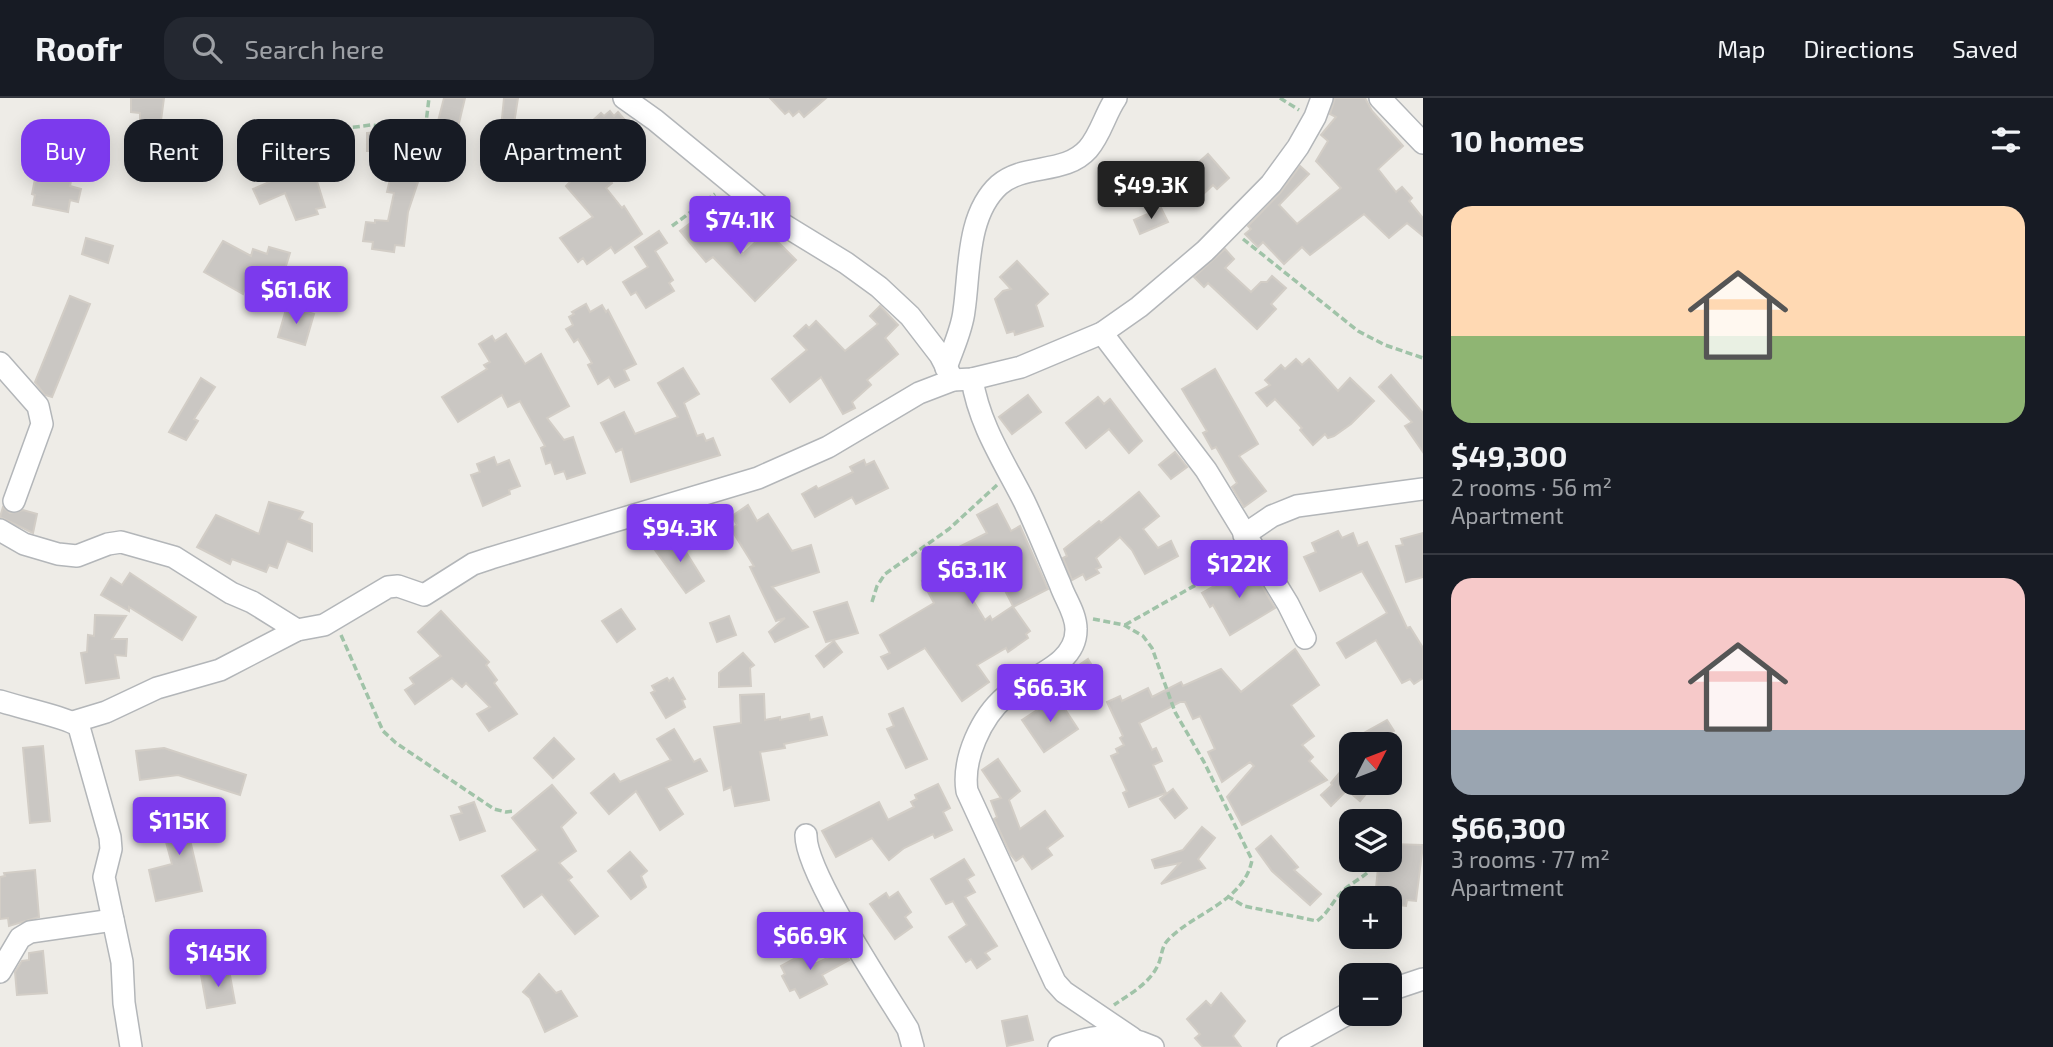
<!DOCTYPE html>
<meta charset="utf-8">
<style>
:root{--surface:#171b24;--page:#242831;--text:#f1f3f6;--muted:#9ea1a6;--line:#363941;--accent:#7c3aed}
body{margin:0;font-family:"Exo 2",sans-serif;background:var(--page);color:var(--text);height:100vh;display:flex;flex-direction:column;font-size:26px;white-space:nowrap}
*{box-sizing:border-box;margin:0}
p{font-size:23px;color:var(--muted)}
.icon{flex:none;width:38px;height:38px;fill:none;stroke:currentColor;stroke-width:2;stroke-linecap:round;stroke-linejoin:round}
.map{position:relative;flex:1;overflow:hidden}
.details{display:flex;flex-direction:column;background:var(--surface);width:630px}
.details>*{flex:none}
.top-card{position:absolute;left:21px;top:21px;width:665px;height:63px;display:flex;gap:14px}
.needle{width:46px;rotate:48deg}
.fabs{position:absolute;left:1339px;top:634px;display:grid;gap:14px}
.fabs a{display:grid;place-items:center;width:63px;height:63px;border-radius:14px;background:var(--surface);box-shadow:0 4px 18px #0003;font-size:35px}
.price{position:absolute;translate:-50% -60px;padding:0 16px;border-radius:7px;background:var(--accent);color:#fff;font-size:23px;line-height:46px;filter:drop-shadow(0 2px 4px #0008)}
.price::after{content:'';position:absolute;left:50%;top:42px;width:21px;height:16px;margin-left:-10px;background:inherit;clip-path:polygon(0 0,100% 0,50% 100%)}
.price.selected{background:#222;color:#fff}
ul{padding:0;list-style:none}
li{display:grid;align-content:center;gap:14px;height:371px;padding:0 28px}
li+li{border-top:2px solid var(--line)}
li span{display:grid;place-items:center;height:217px;border-radius:21px;color:#555}
li>.icon{margin-inline-start:auto}
span .icon{width:126px;height:126px;fill:#fffc;stroke-width:1}
li b{font-size:30px}
h2{display:flex;justify-content:space-between;align-items:center;height:84px;padding:0 28px;font-size:30px}
.tag{padding:0 24px;border-radius:21px;background:var(--surface);box-shadow:0 4px 18px #0003;font-size:24px;line-height:63px}
.tag.selected{background:var(--accent);color:#fff}
header{display:flex;align-items:center;gap:42px;box-sizing:border-box;height:98px;padding:0 35px;background:var(--surface);border-bottom:2px solid var(--line)}
header strong{font-size:33px}
nav{display:flex;gap:38px;margin-inline-start:auto;font-size:24px}
.search{width:490px;height:63px;background:var(--page);display:flex;align-items:center;gap:18px;box-sizing:border-box;padding:0 24px;border-radius:21px;color:var(--muted);font-size:26px}
main{display:flex;flex:1;min-height:0}
.map>svg:first-child{display:block}
</style>
<header>
<strong>Roofr</strong>
<div class="search"><svg class="icon" aria-label="search" viewBox="0 0 24 24"><circle cx="10" cy="10" r="6"/><path d="M15 15l6 6"/></svg>Search here</div>
<nav><a>Map</a><a>Directions</a><a>Saved</a></nav>
</header>
<main>
<div class="map">
<svg width="1423" height="949" viewBox="0 0 1423 949">
<rect width="100%" height="100%" fill="#eeece7"/>
<!-- building -->
<g fill="#cac7c3" stroke="#d2cdc6" stroke-width="2" fill-rule="evenodd">
<polygon points="131,0 164,0 160,30 140,29 140,15 131,14"/>
<polygon points="444,0 465,0 449,67 428,62"/>
<polygon points="504,0 518,0 513,32 522,34 518,49 525,51 520,66 491,58 501,30"/>
<polygon points="770,0 826,0 804,19 799,13 793,18 789,13 785,16"/>
<polygon points="1335,0 1365,0 1372,13 1403,48 1378,71 1396,94 1402,89 1412,100 1409,103 1423,120 1423,138 1407,125 1389,140 1364,116 1310,157 1302,149 1284,166 1263,144 1258,149 1245,136 1251,131 1248,128 1280,95 1300,68 1309,76 1279,107 1297,126 1341,90 1316,63 1328,43 1321,37 1336,19 1330,16"/>
<polygon points="610,13 614,18 618,14 636,35 601,66 611,77 608,79 612,85 606,90 622,110 624,108 642,136 615,155 611,149 587,166 583,160 578,164 560,140 593,119 566,88 570,84 564,76 591,53 577,37 601,15 604,18"/>
<polygon points="383,34 384,53 367,53 367,35"/>
<polygon points="1208,56 1229,80 1217,91 1213,87 1200,99 1182,79"/>
<polygon points="270,60 303,61 303,81 316,80 325,109 316,111 318,116 296,122 285,95 260,106 253,91 274,82"/>
<polygon points="49,73 72,78 70,88 81,91 78,104 70,102 68,114 33,107 35,97 32,96 36,76 47,79"/>
<polygon points="391,77 418,84 408,114 404,148 395,147 394,154 372,151 373,144 363,143 366,124 375,125 375,122 388,123 394,95 387,94"/>
<polygon points="1161,110 1168,124 1140,136 1134,122"/>
<polygon points="709,115 743,156 767,133 796,162 755,203 713,159 706,164 680,133 696,121 698,124"/>
<polygon points="659,133 667,145 655,153 673,182 669,185 674,193 646,210 636,194 631,197 623,184 648,169 635,149"/>
<polygon points="86,140 113,148 108,165 82,156"/>
<polygon points="223,143 251,158 253,151 267,156 269,149 290,155 285,171 277,169 275,175 256,169 252,178 249,177 243,196 204,174"/>
<polygon points="1225,151 1234,161 1225,170 1251,194 1261,184 1267,184 1272,178 1286,190 1271,206 1276,211 1257,231 1208,185 1204,189 1194,179"/>
<polygon points="1017,163 1048,196 1036,207 1043,228 1015,237 1014,233 1007,235 995,201 1003,193 1011,191 1000,179"/>
<polygon points="70,198 90,206 52,299 45,297 35,284"/>
<polygon points="586,206 590,214 602,207 606,214 608,212 636,266 624,272 629,282 615,289 609,279 598,286 588,267 592,265 578,241 574,244 566,231 573,227 569,219 574,216 572,214"/>
<polygon points="287,208 314,216 305,247 278,239"/>
<polygon points="880,208 898,227 885,240 898,256 867,282 871,287 852,304 855,310 843,316 821,279 790,304 772,281 807,252 794,238 806,227 809,230 816,223 845,253 878,226 870,218"/>
<polygon points="506,236 525,266 541,256 569,308 547,320 564,342 573,339 585,375 567,381 564,373 555,376 551,364 546,366 541,350 545,348 520,303 508,309 502,297 458,324 442,299 487,271 484,267 490,264 479,246 492,238 495,243"/>
<polygon points="1296,261 1302,267 1309,261 1338,293 1350,280 1374,303 1351,326 1334,338 1328,340 1325,336 1313,347 1300,332 1302,330 1275,301 1267,308 1256,295 1270,287 1265,282 1281,267 1285,271"/>
<polygon points="683,270 699,296 684,305 697,338 703,336 706,343 713,340 720,357 631,384 622,351 616,354 601,325 624,314 635,336 678,319 658,285"/>
<polygon points="1215,271 1258,346 1239,358 1266,393 1244,409 1232,389 1237,385 1216,349 1212,351 1203,335 1207,333 1182,291"/>
<polygon points="1391,277 1423,315 1423,354 1405,328 1412,324 1379,289"/>
<polygon points="201,280 215,289 194,321 198,323 186,342 169,334"/>
<polygon points="1028,297 1041,314 1012,336 999,319"/>
<polygon points="1098,299 1104,306 1110,301 1142,343 1129,355 1109,331 1086,350 1066,325"/>
<polygon points="1175,354 1187,369 1171,381 1159,367"/>
<polygon points="494,359 497,367 509,362 520,388 509,392 510,396 483,408 471,377 480,374 477,366"/>
<polygon points="864,362 866,367 874,363 888,390 856,406 852,399 815,419 802,396 816,388 818,391 853,374 850,369"/>
<polygon points="1139,394 1159,418 1143,431 1158,450 1171,443 1178,458 1145,476 1132,452 1120,439 1096,460 1101,469 1096,471 1099,475 1086,482 1083,476 1072,482 1063,460 1067,458 1064,451 1099,423 1101,425"/>
<polygon points="269,404 303,414 299,421 312,426 312,453 287,443 277,470 269,467 266,474 232,461 230,466 197,449 216,417 259,436"/>
<path d="M 997,406 L 1011,433 L 1020,428 L 1048,491 L 1013,509 L 1030,533 L 1026,536 L 1028,540 L 1008,554 L 1006,550 L 977,567 L 989,584 L 962,603 L 925,550 L 888,571 L 881,559 L 890,555 L 880,537 L 934,505 L 922,483 L 960,462 L 955,451 L 987,435 L 977,417 ZM 994,471 L 1013,508 L 992,522 L 990,518 L 985,522 L 963,486 Z"/>
<polygon points="748,407 757,423 768,416 792,453 811,447 819,474 772,489 808,529 775,544 769,534 785,520 776,523 750,469 754,468 731,431 737,427 732,418"/>
<polygon points="3,409 10,415 23,412 37,416 33,435 0,419"/>
<polygon points="1338,433 1342,440 1353,435 1358,448 1367,444 1407,530 1410,529 1423,550 1423,580 1414,586 1410,581 1402,585 1376,542 1346,560 1337,545 1387,515 1362,473 1320,493 1304,459 1316,454 1312,445"/>
<polygon points="1423,435 1423,479 1406,484 1396,448 1403,447 1401,441"/>
<polygon points="676,438 704,483 686,495 655,452"/>
<polygon points="1250,468 1275,510 1230,537 1213,507 1210,509 1202,495"/>
<polygon points="130,475 196,519 182,542 129,509 129,513 101,497 111,480 122,487"/>
<polygon points="847,504 858,535 826,544 814,514"/>
<polygon points="621,511 635,531 617,544 602,523"/>
<polygon points="441,513 489,564 486,567 497,582 494,585 517,616 489,633 477,616 490,609 466,585 462,589 452,580 415,606 405,592 414,586 410,580 441,558 418,534"/>
<polygon points="95,517 126,518 112,541 127,541 126,558 115,557 119,580 86,585 81,555 87,554 88,537 94,538"/>
<polygon points="729,518 736,537 717,544 710,525"/>
<polygon points="834,543 842,554 824,569 816,558"/>
<polygon points="1295,551 1319,587 1291,607 1314,638 1302,647 1313,659 1309,663 1327,682 1242,727 1227,699 1254,668 1250,664 1222,684 1208,654 1215,651 1202,622 1200,618 1193,621 1185,604 1180,604 1139,625 1152,652 1156,650 1162,663 1153,667 1166,695 1129,709 1123,695 1127,693 1111,658 1118,655 1116,651 1124,647 1120,640 1123,638 1107,604 1120,598 1122,603 1148,590 1152,599 1181,584 1183,588 1221,571 1241,594"/>
<polygon points="743,555 754,567 750,570 751,588 719,589 719,575"/>
<polygon points="1088,561 1096,574 1092,576 1097,585 1066,603 1054,584"/>
<polygon points="667,580 669,583 673,580 685,601 682,602 685,609 666,620 651,595 655,593 652,588"/>
<polygon points="764,596 765,622 780,619 780,622 809,616 810,622 822,619 827,637 784,646 785,650 760,654 769,702 735,708 731,689 724,692 714,629 741,625 740,597"/>
<polygon points="1057,599 1078,631 1044,654 1022,622"/>
<polygon points="903,610 927,661 906,670 887,631 894,628 889,616"/>
<polygon points="1387,622 1394,633 1372,646 1344,646"/>
<polygon points="674,631 694,664 700,661 707,673 666,690 683,716 660,732 636,693 609,716 591,695 614,676 620,684 671,662 657,641"/>
<polygon points="554,640 574,661 553,680 534,660"/>
<polygon points="43,648 50,723 30,725 23,650"/>
<polygon points="164,650 246,677 240,697 178,677 140,682 136,653"/>
<polygon points="998,661 1020,693 1009,702 1020,731 1045,713 1063,738 1047,750 1052,757 1032,771 1023,758 1016,763 1011,757 994,721 997,719 991,703 1001,700 982,672"/>
<polygon points="1351,661 1351,684 1376,684 1360,703 1347,692 1331,708 1321,697 1332,687 1331,685"/>
<polygon points="938,686 950,710 943,714 952,732 935,740 933,736 904,750 889,762 872,740 836,759 822,733 879,704 888,722 914,709 911,704 917,701 915,697"/>
<polygon points="552,687 576,715 561,729 576,753 559,765 572,779 568,782 598,818 575,836 542,796 524,809 502,778 538,752 512,720"/>
<polygon points="1173,691 1187,710 1175,720 1160,701"/>
<polygon points="474,704 485,733 460,742 451,718 462,715 459,709"/>
<polygon points="200,712 207,737 190,742 202,793 156,803 149,772 172,766 160,722"/>
<polygon points="1202,729 1215,740 1198,761 1205,770 1161,786 1180,765 1155,770 1152,762 1183,752"/>
<polygon points="1271,738 1298,769 1294,772 1321,796 1310,807 1272,773 1256,751"/>
<polygon points="1390,746 1423,747 1416,803 1407,802 1406,808 1390,806 1390,800 1375,800 1378,770 1390,771"/>
<polygon points="630,754 647,773 641,778 646,789 631,801 608,773"/>
<polygon points="964,761 974,777 967,781 975,794 965,799 997,848 985,855 990,861 977,870 971,861 966,864 949,839 967,827 953,803 946,806 931,781"/>
<polygon points="35,772 39,819 9,828 8,820 0,821 0,779 5,778 4,775"/>
<polygon points="898,794 911,814 905,819 912,829 895,841 870,806 886,795 889,800"/>
<polygon points="844,852 849,862 822,877 827,886 800,900 795,891 790,893 782,878 785,876 781,868 809,853 815,866"/>
<polygon points="43,853 47,895 17,897 15,874 22,863 29,862 29,855"/>
<polygon points="229,872 235,905 207,910 201,877"/>
<polygon points="539,876 556,895 561,893 577,918 545,934 530,900 523,894"/>
<polygon points="1221,895 1245,923 1233,938 1241,949 1203,949 1195,940 1200,936 1187,921 1206,903 1211,908"/>
<polygon points="1027,918 1033,942 1007,948 1002,923"/>
</g>
<g fill="none" stroke-linecap="round" stroke-linejoin="round">
<defs>
<g id="street">
<polyline points="624,0 655,22 779,124 846,165 879,189 910,218 940,257 953,282"/>
<polyline points="1380,0 1423,45"/>
<polyline points="1102,235 1206,372 1288,506 1305,540"/>
<polyline points="0,265 38,308 42,326 14,403"/>
<path d="M 946,270 C 952,252 962,232 964,213 C 970,173 966,117 999,87 C 1024,65 1065,77 1088,51 C 1101,36 1105,16 1116,0"/>
<path d="M 972,281 C 979,326 1003,362 1024,403 C 1037,430 1048,458 1060,486 C 1065,501 1076,515 1076,531 C 1077,567 1029,579 1006,598 C 981,619 962,661 967,693 L 1055,884 L 1064,894 L 1132,940"/>
<polyline points="0,432 24,446 58,456 77,458 108,446 121,444 174,459 231,495 252,504 297,532"/>
<polyline points="1244,437 1272,418 1297,408 1423,391"/>
<path d="M 0,603 C 17,609 71,620 79,629 L 110,739 L 111,751 L 104,779 L 122,864 L 124,905 L 131,949"/>
<polyline points="73,624 106,614 157,590 220,572 297,532 324,527 388,489 398,488 424,497 473,466 491,460 758,380 828,349 919,295 953,282 972,281 1021,269 1102,235 1139,209 1205,153 1271,86 1298,49 1315,19 1322,0"/>
<path d="M 806,737 C 805,774 886,895 908,931 L 913,949"/>
<polyline points="0,874 20,840 30,834 113,822"/>
<polyline points="1390,892 1423,881"/>
<path d="M 1059,949 C 1096,937 1117,933 1153,949"/>
<polyline points="1288,949 1351,914"/>
</g>
</defs>
<!-- street casing -->
<use href="#street" stroke="#b3b6b9" stroke-width="24"/>
<!-- path -->
<g stroke="#a0c3a8" stroke-width="3.5" stroke-dasharray="7 3.5" stroke-linecap="butt">
<polyline points="1280,0 1299,12"/>
<polyline points="240,46 301,29 331,32 371,27 422,33 426,25 429,0"/>
<polyline points="672,128 715,96"/>
<polyline points="1243,141 1358,233 1385,247 1423,260"/>
<polyline points="872,504 877,488 885,476 949,431 997,387"/>
<path d="M 1093,521 L 1124,527 L 1143,538 L 1152,550 L 1175,614 L 1204,664 L 1252,762 C 1244,804 1193,815 1168,842 C 1161,849 1162,859 1158,867 C 1149,886 1131,895 1114,907"/>
<polyline points="1125,527 1240,462"/>
<polyline points="341,537 383,633 396,645 494,711 506,714 515,713"/>
<path d="M 1227,798 L 1244,808 L 1317,823 C 1328,815 1331,806 1340,796 C 1346,788 1359,782 1367,775"/>
</g>
<!-- street -->
<use href="#street" stroke="#fff" stroke-width="21"/>
</g>
</svg>
<div class="fabs">
<a><svg class="needle" viewBox="-14 -14 28 28"><path d="M0-13l5 13h-10z" fill="#e53935"/><path d="M0 13l5-13h-10z" fill="#9ea1a6"/></svg></a>
<a><svg class="icon" aria-label="layers" viewBox="0 0 24 24"><path d="M12 4l9 5-9 5-9-5zM3 14l9 5 9-5"/></svg></a>
<a>+</a>
<a>−</a>
</div>
<b class="price selected" style="left:1151px;top:123px">$49.3K</b>
<b class="price" style="left:740px;top:158px">$74.1K</b>
<b class="price" style="left:296px;top:228px">$61.6K</b>
<b class="price" style="left:680px;top:466px">$94.3K</b>
<b class="price" style="left:1239px;top:502px">$122K</b>
<b class="price" style="left:972px;top:508px">$63.1K</b>
<b class="price" style="left:1050px;top:626px">$66.3K</b>
<b class="price" style="left:179px;top:759px">$115K</b>
<b class="price" style="left:810px;top:874px">$66.9K</b>
<b class="price" style="left:218px;top:891px">$145K</b>
<div class="top-card">
<a class="tag selected">Buy</a>
<a class="tag">Rent</a>
<a class="tag">Filters</a>
<a class="tag">New</a>
<a class="tag">Apartment</a>
</div>
</div>
<section class="details">
<h2>10 homes<svg class="icon" aria-label="filters" viewBox="0 0 24 24"><path d="M4 7h16M4 17h16"/><circle cx="9" cy="7" r="2"/><circle cx="15" cy="17" r="2"/></svg></h2>
<ul>
<li><span style="background:linear-gradient(#ffd9b3 60%,#8fb573 0)"><svg class="icon" aria-label="home" viewBox="0 0 24 24"><path d="M3 11l9-7 9 7M6 9v11h12V9"/></svg></span><div><b>$49,300</b><p>2 rooms · 56 m²</p><p>Apartment</p></div></li>
<li><span style="background:linear-gradient(#f6c9c9 70%,#9aa5b1 0)"><svg class="icon" aria-label="home" viewBox="0 0 24 24"><path d="M3 11l9-7 9 7M6 9v11h12V9"/></svg></span><div><b>$66,300</b><p>3 rooms · 77 m²</p><p>Apartment</p></div></li>
</ul>
</section>
</main>
